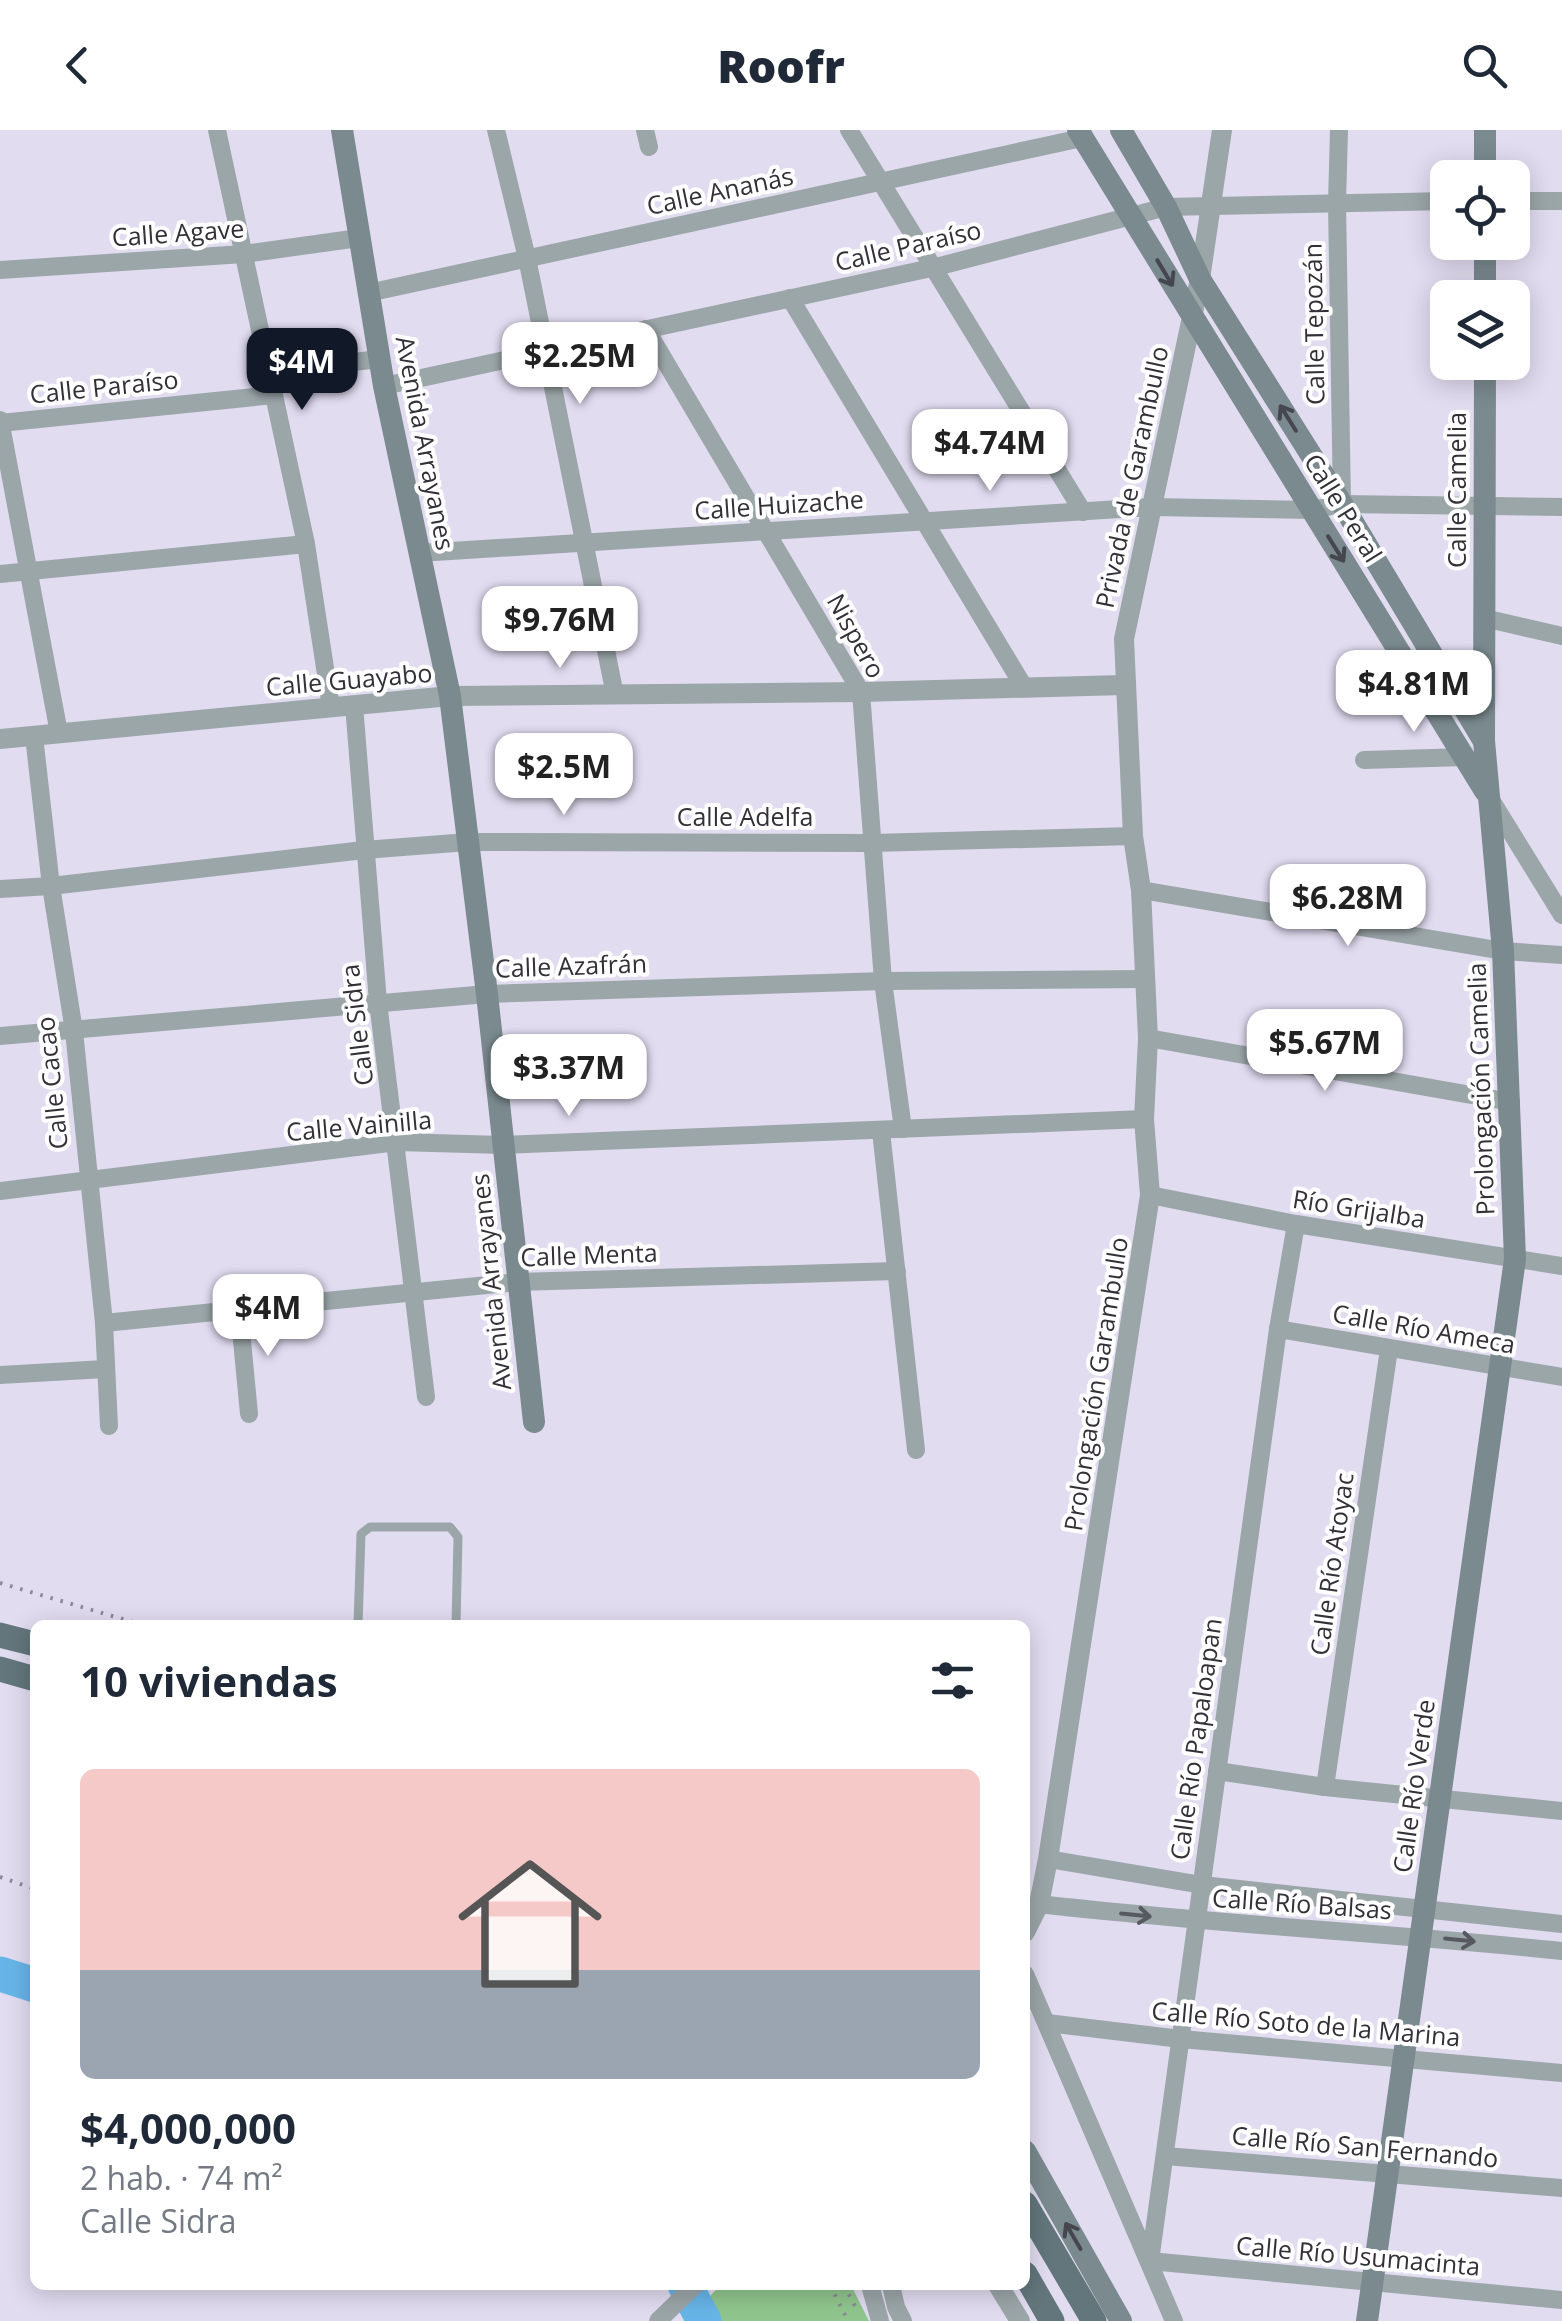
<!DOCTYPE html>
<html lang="es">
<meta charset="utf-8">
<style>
:root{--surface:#fff;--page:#f6f6f7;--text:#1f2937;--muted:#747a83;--accent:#111827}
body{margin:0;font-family:"Open Sans",sans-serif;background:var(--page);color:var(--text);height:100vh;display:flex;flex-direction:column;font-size:38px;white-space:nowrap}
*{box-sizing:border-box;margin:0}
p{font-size:32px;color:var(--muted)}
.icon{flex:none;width:55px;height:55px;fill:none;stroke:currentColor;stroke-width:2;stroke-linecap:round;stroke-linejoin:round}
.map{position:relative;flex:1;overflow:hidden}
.details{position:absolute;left:30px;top:1490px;width:1000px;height:670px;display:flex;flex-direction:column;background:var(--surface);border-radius:15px;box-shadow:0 5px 25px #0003}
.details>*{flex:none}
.controls{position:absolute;left:1430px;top:30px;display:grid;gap:20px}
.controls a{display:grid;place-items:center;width:100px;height:100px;border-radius:15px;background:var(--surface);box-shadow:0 5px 25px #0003;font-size:50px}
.price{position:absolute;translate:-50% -85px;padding:0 22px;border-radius:20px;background:#fff;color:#222;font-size:32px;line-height:65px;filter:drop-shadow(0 2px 5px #0008)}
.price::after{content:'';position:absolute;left:50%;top:60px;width:30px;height:22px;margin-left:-15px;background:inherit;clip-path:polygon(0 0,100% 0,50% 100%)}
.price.active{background:var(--accent);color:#fff}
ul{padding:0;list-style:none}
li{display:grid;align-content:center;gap:20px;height:530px;padding:0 50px}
li span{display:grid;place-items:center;height:310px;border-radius:15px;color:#555}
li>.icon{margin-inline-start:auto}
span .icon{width:180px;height:180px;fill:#fffc;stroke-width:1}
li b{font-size:42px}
h2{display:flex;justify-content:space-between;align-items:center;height:120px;padding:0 50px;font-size:42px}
header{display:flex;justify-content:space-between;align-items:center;height:130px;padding:0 50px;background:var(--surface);font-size:45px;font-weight:800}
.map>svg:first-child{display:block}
</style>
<header><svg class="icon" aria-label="back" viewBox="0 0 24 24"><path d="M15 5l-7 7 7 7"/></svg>Roofr<svg class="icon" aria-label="search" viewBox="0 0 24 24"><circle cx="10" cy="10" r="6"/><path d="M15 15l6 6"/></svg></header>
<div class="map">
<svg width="1562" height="2191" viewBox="0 0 1562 2191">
<rect width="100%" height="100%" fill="#e2dcf1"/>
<!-- green -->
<polygon fill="#90c68d" points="721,2155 851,2155 869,2191 685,2191"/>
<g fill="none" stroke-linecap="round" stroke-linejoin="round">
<!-- river -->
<g stroke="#67b5e8" stroke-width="35">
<polyline points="0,1844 35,1855"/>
<polyline points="685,2155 704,2191"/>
</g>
<!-- path -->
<g stroke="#8d8897" stroke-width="4" stroke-dasharray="2.5 8" stroke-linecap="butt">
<polyline points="0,1453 143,1495"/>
<polyline points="0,1747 35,1759"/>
<polyline points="830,2155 848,2191"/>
<polyline points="844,2155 858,2182"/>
</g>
<!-- service -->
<polyline stroke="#9ba6a9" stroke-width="9" points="358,1495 361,1404 370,1397 450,1397 458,1407 456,1495"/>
<!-- minor -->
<g stroke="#9ba6a9" stroke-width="18">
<polyline points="217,0 306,414 331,577"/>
<polyline points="496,0 527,128 615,565"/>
<polyline points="645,0 649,17"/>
<polyline points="849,0 1083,382"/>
<polyline points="1339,0 1337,73 1342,374"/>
<polyline points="1512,71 1562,71"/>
<polyline points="0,140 244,124 359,108"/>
<polyline points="368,163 1082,8"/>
<polyline points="790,168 1024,557"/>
<polyline points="646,199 861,562 883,851 903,999"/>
<polyline points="270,242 379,229"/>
<polyline points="384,256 936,137 1166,77 1448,71"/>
<polyline points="0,290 59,603"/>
<polyline points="0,293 274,265"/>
<polyline points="419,423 1152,377 1312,380 1342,374 1562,377"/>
<polyline points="0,444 306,414"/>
<polyline points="1484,488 1562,506"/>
<polyline points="354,575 378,872 426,1267"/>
<polyline points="34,606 51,756 74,901 104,1193 109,1296"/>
<polyline points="1364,630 1466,627"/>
<polyline points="1491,670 1562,785"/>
<polyline points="0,759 51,756 364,720 468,712 873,713 1133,706"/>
<polyline points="1141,760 1503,821 1562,825"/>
<polyline points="0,906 487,864 883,851 1145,849"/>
<polyline points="1148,908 1511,972"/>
<polyline points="881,1001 916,1320"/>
<polyline points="0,1061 397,1012 503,1015 1144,989"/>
<polyline points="1150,1065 1296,1094 1562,1136"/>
<polyline points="239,1179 249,1284"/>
<polyline points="104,1193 517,1152 897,1141"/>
<polyline points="1278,1199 1562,1247"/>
<polyline points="0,1245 105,1239"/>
<polyline points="1217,1641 1325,1657 1562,1681"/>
<polyline points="1325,1657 1389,1219"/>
<polyline points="1048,1729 1202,1755 1562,1794"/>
<path d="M 1039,1774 C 1213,1794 1388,1803 1562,1821"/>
<polyline points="1025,1844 1174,2191"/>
<polyline points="1047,1893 1181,1909 1562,1943"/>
<polyline points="1165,2026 1562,2058"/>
<polyline points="1150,2131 1278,1199 1296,1094"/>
<polyline points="1150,2131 1562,2170"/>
<polyline points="870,2155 880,2191"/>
<polyline points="891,2155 896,2177 903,2191"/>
<polyline points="658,2191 695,2155"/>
</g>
<!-- tertiary -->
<g stroke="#9ba6a9" stroke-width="20">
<polyline points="0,609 450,566 861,562 1124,555"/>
<polyline points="1025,1802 1039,1774 1048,1729 1150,1065 1144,989 1148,908 1141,760 1133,706 1124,509 1200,149 1222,0"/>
<polyline points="998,2155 1020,2191"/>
</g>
<!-- secondary -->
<g stroke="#7a8a8f" stroke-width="22">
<polyline points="342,0 384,256 450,566 487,864 534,1292"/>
<polyline points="1078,0 1485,661"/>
<polyline points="1121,0 1166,77 1200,149 1342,374 1482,608"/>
<polyline points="1485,0 1485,48"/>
<polyline points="1485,168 1485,112"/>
<polyline points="1025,2021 1121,2191"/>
<polyline points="1367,2191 1515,1129 1503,821 1484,611 1485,232"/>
</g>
<!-- primary -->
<g stroke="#62767c" stroke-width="25">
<polyline points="0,1505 35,1514"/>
<polyline points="0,1539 35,1549"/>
<polyline points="1025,2074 1094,2191"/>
<polyline points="1025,2144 1052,2191"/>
</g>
</g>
<!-- one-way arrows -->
<defs><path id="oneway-shaft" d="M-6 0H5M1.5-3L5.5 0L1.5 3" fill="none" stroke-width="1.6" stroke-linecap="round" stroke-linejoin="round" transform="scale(2.5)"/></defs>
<g stroke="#45464e">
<use href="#oneway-shaft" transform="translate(1165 143) rotate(59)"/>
<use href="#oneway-shaft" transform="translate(1288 288) rotate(-122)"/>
<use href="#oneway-shaft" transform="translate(1336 419) rotate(58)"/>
<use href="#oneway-shaft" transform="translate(1073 2106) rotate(-120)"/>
</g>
<g stroke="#575960">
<use href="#oneway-shaft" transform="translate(1136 1785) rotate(6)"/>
<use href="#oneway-shaft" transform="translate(1460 1810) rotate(6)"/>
</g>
<g text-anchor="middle" stroke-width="8" stroke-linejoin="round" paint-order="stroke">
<!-- street labels -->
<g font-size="25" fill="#333038" stroke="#fff">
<text transform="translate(720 61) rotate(-12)" y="9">Calle Ananás</text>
<text transform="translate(178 103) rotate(-4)" y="9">Calle Agave</text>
<text transform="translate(908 116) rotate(-13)" y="9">Calle Paraíso</text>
<text transform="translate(1314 194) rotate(-91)" y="9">Calle Tepozán</text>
<text transform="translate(104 257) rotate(-6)" y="9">Calle Paraíso</text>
<text transform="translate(425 313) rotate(79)" y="9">Avenida Arrayanes</text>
<text transform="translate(1132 347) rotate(-78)" y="9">Privada de Garambullo</text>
<text transform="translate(1457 360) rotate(-90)" y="9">Calle Camelia</text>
<text transform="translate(779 375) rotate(-4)" y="9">Calle Huizache</text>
<text transform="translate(1343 378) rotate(58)" y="9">Calle Peral</text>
<text transform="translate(856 506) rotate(61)" y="9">Nispero</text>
<text transform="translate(349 550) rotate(-5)" y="9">Calle Guayabo</text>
<text x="745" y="696">Calle Adelfa</text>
<text transform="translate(571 836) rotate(-2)" y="9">Calle Azafrán</text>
<text transform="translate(357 895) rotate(-97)" y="9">Calle Sidra</text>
<text transform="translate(52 953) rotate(-96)" y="9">Calle Cacao</text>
<text transform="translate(1481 959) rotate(-92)" y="9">Prolongación Camelia</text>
<text transform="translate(359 996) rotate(-5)" y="9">Calle Vainilla</text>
<text transform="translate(1359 1079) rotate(9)" y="9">Río Grijalba</text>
<text transform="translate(589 1125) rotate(-2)" y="9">Calle Menta</text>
<text transform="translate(491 1152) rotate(-96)" y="9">Avenida Arrayanes</text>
<text transform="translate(1424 1199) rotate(10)" y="9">Calle Río Ameca</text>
<text transform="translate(1096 1254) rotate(-81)" y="9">Prolongación Garambullo</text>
<text transform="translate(1332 1434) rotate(-82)" y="9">Calle Río Atoyac</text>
<text transform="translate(1196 1609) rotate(-82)" y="9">Calle Río Papaloapan</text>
<text transform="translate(1414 1656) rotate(-82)" y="9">Calle Río Verde</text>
<text transform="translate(1302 1774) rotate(4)" y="9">Calle Río Balsas</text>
<text transform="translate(1306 1894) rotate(5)" y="9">Calle Río Soto de la Marina</text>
<text transform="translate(1365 2017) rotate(5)" y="9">Calle Río San Fernando</text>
<text transform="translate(1358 2126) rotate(5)" y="9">Calle Río Usumacinta</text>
</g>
</g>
</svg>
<div class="controls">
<a><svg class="icon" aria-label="locate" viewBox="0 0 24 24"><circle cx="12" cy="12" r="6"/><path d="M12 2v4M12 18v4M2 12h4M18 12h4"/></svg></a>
<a><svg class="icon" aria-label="layers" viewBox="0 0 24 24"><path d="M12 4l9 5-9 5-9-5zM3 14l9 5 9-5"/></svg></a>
</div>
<b class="price" style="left:580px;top:277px">$2.25M</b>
<b class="price active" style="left:302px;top:283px">$4M</b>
<b class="price" style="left:990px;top:364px">$4.74M</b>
<b class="price" style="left:560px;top:541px">$9.76M</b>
<b class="price" style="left:1414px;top:605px">$4.81M</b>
<b class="price" style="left:564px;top:688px">$2.5M</b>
<b class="price" style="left:1348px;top:819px">$6.28M</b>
<b class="price" style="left:1325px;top:964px">$5.67M</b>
<b class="price" style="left:569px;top:989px">$3.37M</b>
<b class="price" style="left:268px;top:1229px">$4M</b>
<section class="details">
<h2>10 viviendas<svg class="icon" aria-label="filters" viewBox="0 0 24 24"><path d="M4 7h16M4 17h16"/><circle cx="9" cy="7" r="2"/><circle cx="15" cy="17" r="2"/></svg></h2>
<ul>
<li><span style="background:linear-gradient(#f6c9c9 65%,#9aa5b1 0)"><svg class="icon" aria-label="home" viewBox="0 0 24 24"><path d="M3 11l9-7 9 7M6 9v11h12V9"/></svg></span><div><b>$4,000,000</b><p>2 hab. · 74 m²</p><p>Calle Sidra</p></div></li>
</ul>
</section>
</div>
